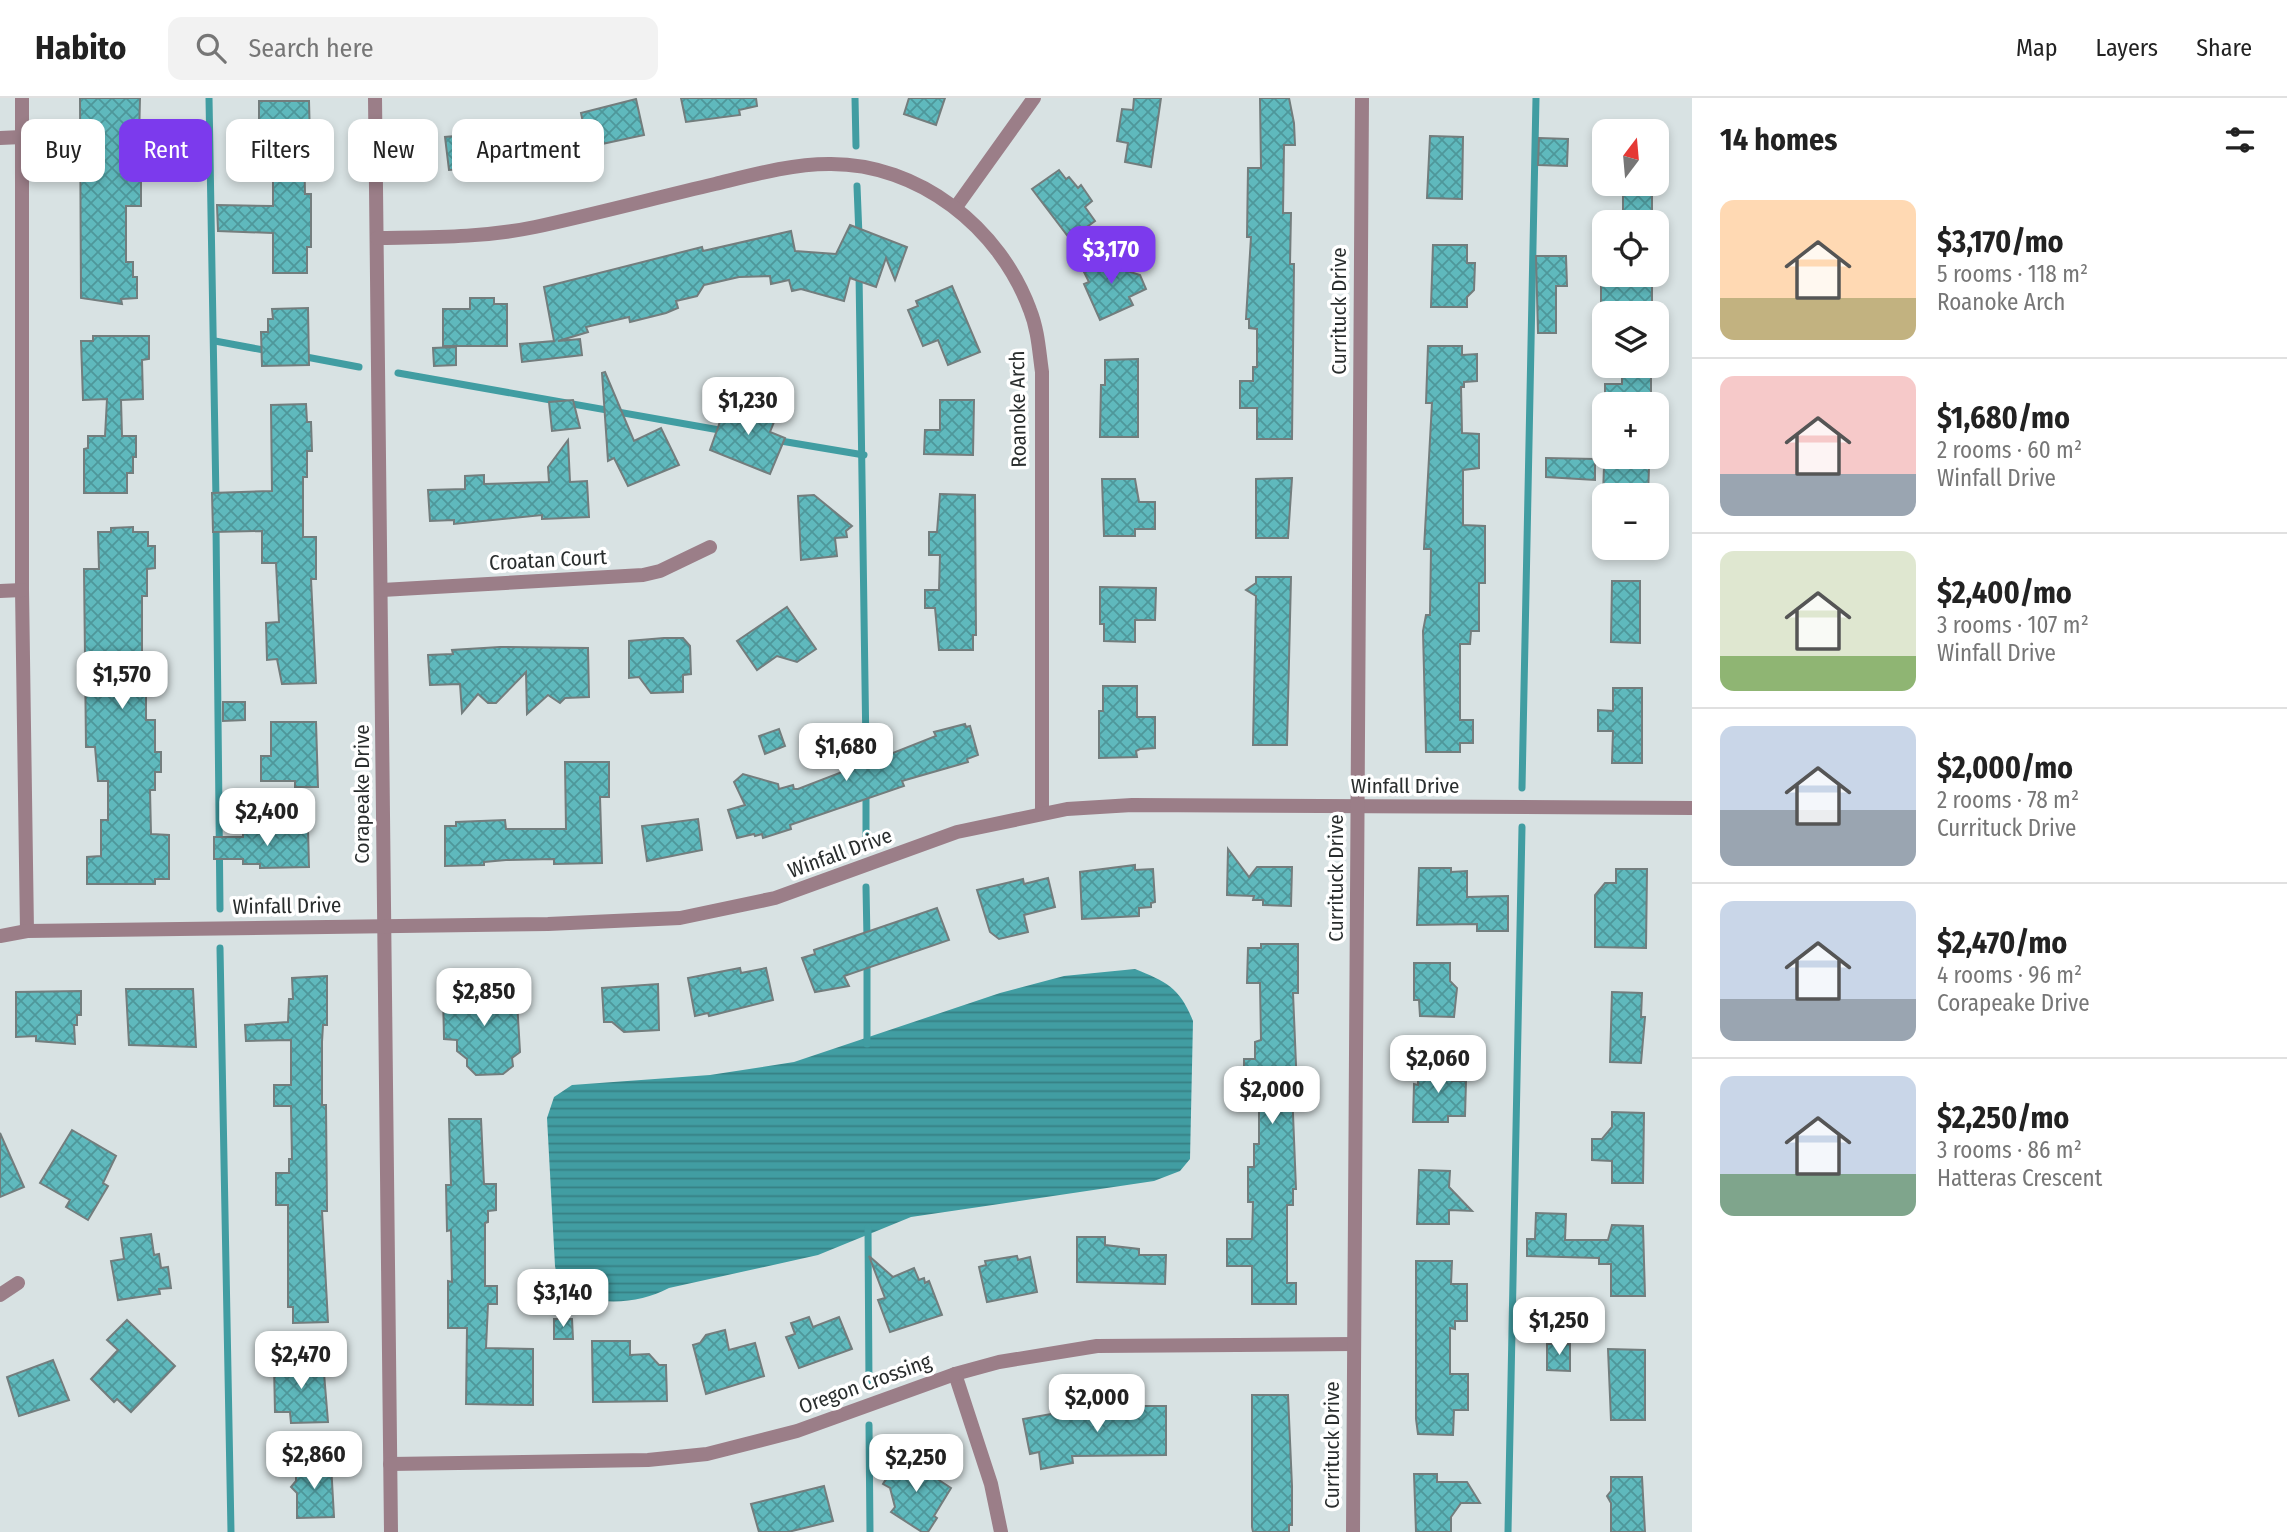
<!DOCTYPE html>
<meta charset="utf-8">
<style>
:root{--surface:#fff;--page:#f2f2f2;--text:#222;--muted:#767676;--line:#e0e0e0;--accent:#7c3aed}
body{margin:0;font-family:"Fira Sans Condensed",sans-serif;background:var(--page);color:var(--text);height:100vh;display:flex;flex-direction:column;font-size:26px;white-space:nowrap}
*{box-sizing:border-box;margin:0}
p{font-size:23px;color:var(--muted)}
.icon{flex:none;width:38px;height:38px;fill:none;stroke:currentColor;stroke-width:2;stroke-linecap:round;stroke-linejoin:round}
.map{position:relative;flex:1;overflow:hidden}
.side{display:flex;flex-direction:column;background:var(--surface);width:595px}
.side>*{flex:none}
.guide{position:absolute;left:21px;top:21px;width:665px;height:63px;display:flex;gap:14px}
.needle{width:46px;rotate:16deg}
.tools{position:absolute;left:1592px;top:21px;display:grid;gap:14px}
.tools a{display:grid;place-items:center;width:77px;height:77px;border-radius:14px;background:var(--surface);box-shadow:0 4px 10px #0003;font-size:35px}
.price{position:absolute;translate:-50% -60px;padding:0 16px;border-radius:14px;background:#fff;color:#222;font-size:23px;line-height:46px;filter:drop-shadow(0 2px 4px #0008)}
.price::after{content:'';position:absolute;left:50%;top:42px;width:21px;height:16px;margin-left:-10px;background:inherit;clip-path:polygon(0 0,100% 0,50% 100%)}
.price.on{background:var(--accent);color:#fff}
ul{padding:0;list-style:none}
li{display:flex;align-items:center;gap:21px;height:175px;padding:0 28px}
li+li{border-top:2px solid var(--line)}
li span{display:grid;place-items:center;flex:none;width:196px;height:140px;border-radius:14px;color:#555}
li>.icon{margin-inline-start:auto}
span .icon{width:84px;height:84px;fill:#fffc;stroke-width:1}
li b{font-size:30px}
h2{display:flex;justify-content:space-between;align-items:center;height:84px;padding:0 28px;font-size:30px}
.tag{padding:0 24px;border-radius:14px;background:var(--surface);box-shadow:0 4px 10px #0003;font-size:24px;line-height:63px}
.tag.on{background:var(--accent);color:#fff}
header{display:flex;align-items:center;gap:42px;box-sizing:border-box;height:98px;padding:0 35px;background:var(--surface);border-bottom:2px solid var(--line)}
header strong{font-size:33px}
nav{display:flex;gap:38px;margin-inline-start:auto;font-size:24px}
.search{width:490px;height:63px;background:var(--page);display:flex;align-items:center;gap:18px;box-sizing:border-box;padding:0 24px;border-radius:14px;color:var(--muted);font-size:26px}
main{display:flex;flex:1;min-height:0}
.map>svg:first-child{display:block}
</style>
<header>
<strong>Habito</strong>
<div class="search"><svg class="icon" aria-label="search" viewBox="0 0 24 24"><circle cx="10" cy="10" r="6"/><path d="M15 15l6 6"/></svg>Search here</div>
<nav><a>Map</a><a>Layers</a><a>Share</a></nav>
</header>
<main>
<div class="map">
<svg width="1692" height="1434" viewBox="0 0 1692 1434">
<defs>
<pattern id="water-rules" width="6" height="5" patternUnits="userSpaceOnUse" patternTransform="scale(1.75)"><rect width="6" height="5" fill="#419da2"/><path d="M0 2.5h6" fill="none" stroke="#368084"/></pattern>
<pattern id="building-cross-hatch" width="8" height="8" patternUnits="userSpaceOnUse" patternTransform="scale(1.75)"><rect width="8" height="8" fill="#5fb9bd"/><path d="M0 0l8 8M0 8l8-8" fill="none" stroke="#4e979a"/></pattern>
</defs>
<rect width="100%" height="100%" fill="#d8e2e3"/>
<!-- water -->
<path fill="url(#water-rules)" d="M 1135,871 C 1167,884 1180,890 1193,923 L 1190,1061 L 1180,1073 L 1154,1083 L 911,1119 L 818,1157 L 669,1190 C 637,1207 592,1209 559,1189 L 555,1168 L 547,1020 L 554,999 L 572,987 L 710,977 L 794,964 L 1000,895 L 1064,878 Z"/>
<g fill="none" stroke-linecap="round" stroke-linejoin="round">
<!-- stream -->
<g stroke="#419da2" stroke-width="7">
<polyline points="209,0 216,402"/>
<polyline points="855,0 856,48"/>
<polyline points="857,88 859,138"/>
<polyline points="859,175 866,653"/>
<polyline points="215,243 269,253"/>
<polyline points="301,258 359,269"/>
<polyline points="398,275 725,333"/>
<polyline points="775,342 864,357"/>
<polyline points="216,428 220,811"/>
<polyline points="1522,690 1536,0"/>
<polyline points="866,693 866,748"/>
<polyline points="866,789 867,841"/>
<polyline points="220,850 231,1434"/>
<polyline points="867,864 867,946"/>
<polyline points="868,1130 869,1287"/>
<polyline points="869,1327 870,1434"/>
<polyline points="1508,1434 1522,729"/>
</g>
</g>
<!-- building -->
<g fill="url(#building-cross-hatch)" stroke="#737d7d" stroke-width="2">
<polygon points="80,0 140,0 139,41 148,41 148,68 141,68 141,108 126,108 126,164 133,164 133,179 137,179 137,200 121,201 122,206 81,200"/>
<polygon points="681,0 756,0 757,8 739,12 740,17 686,24"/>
<polygon points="909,0 945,0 936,27 904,16"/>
<polygon points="1134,0 1161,0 1151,69 1125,64 1128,45 1117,43 1122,11 1133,12"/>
<polygon points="1260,0 1289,0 1294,25 1295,47 1284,47 1283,115 1291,115 1290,166 1294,166 1292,341 1257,341 1257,310 1240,310 1240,283 1253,283 1253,269 1257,269 1257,231 1249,230 1249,221 1246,221 1251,139 1247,139 1248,70 1261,70"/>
<polygon points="636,1 644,37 588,49 581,15"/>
<polygon points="259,3 309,3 310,42 304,42 305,96 311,96 311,149 307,149 307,175 273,175 273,135 218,133 217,107 273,108 273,62 269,62 267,28 259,27"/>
<polygon points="490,22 491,34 508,32 512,68 449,72 445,39 456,38 455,33 469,31 468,24"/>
<polygon points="1430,38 1463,39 1462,101 1427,100"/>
<polygon points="1539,40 1568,41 1567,68 1538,67"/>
<polygon points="1059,72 1066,81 1069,79 1078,90 1081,87 1092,103 1085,109 1095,123 1070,141 1032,91"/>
<rect x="1623" y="86" width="29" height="31"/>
<polygon points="850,127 907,149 895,182 886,160 876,189 850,180 844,203 801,191 792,193 789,182 771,186 770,178 739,179 704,187 697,198 676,203 678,210 666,215 630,224 629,219 586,229 588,234 558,243 580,241 582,257 522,264 520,246 554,243 544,189 702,149 703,153 791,133 795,153 836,156"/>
<polygon points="1433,147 1467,147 1467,165 1475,165 1474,192 1467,199 1467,209 1431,209"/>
<polygon points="1114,156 1121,171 1140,177 1146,191 1129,199 1133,207 1100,222 1084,186 1089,184 1082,170"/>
<polygon points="1536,158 1566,158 1567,188 1556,188 1556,235 1538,235"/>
<polygon points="1601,177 1652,177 1652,215 1622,215 1622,208 1601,208"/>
<polygon points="952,188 980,254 948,267 938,242 923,248 908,212 918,208 916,203"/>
<polygon points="470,200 494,200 494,206 507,206 507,248 443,248 443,211 470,211"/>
<polygon points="308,210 309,267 262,268 261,234 268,234 268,221 273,221 272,211"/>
<polygon points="93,238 149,238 149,261 142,262 143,301 121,302 122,338 136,338 136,359 133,359 133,375 127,375 127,395 84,395 84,351 88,350 88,338 105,338 107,301 83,302 81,243 93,243"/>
<polygon points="1428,248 1462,248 1462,257 1477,256 1477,283 1464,284 1464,289 1461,289 1462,335 1479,336 1479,370 1463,372 1463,427 1485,428 1485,485 1479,485 1479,533 1471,533 1470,546 1460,546 1460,622 1473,622 1473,645 1460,645 1460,654 1426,654 1423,533 1426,517 1430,517 1431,451 1424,451 1432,305 1426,305"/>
<polygon points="456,249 456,267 434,268 433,250"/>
<polygon points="1138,261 1138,339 1100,339 1101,287 1105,287 1105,262"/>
<polygon points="1622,268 1651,268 1651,306 1605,306 1605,286 1622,286"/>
<polygon points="605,274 634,343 661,330 679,367 628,388 614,360 608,363 602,275"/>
<polygon points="728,301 776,319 770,334 785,340 770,376 710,352"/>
<polygon points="573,302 580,330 552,333 549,304"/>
<polygon points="940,302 974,302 973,357 924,356 925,332 940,332"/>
<polygon points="306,306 307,324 311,324 312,353 307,353 307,379 303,379 303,439 316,439 316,481 311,481 316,585 282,586 277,561 267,562 266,525 279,524 276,465 262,465 262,433 213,434 212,395 272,393 271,307"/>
<polygon points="568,342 570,384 587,383 589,419 542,421 542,417 454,426 454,422 430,423 428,392 465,391 465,378 484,377 484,386 549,384 548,369"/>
<polygon points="1546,360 1595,361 1595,382 1546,379"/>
<polygon points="1604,368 1649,369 1648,397 1603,397"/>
<polygon points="1292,380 1288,440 1256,440 1256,381"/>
<polygon points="1102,381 1135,381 1139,404 1155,404 1155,431 1135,431 1135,438 1104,438"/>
<polygon points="940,396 975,397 976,537 973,537 973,552 939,552 935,510 925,510 925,492 939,492 940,457 929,457 929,434 937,434"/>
<polygon points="814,397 852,428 846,433 847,439 835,440 837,458 801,462 798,398"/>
<polygon points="133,429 133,434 148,434 148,448 155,448 155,470 147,471 147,498 142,498 142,567 146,567 146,622 155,622 155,654 161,654 161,674 155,674 155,692 150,692 151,736 169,737 169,781 155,781 155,786 87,786 87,759 101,758 101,722 108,722 108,683 98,683 95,649 86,649 84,471 99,471 98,434 111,434 111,430"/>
<polygon points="1256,479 1291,479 1287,647 1253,647 1256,498 1246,492 1256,485"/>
<polygon points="1612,483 1640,483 1640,545 1611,544"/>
<polygon points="1100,489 1156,490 1155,522 1135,522 1135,544 1104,543 1104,526 1100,526"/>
<polygon points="787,509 816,551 797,564 777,558 757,572 737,543"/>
<polygon points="664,540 683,540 690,548 691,576 683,577 683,594 651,595 639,579 629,580 629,543"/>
<polygon points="500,549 588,550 589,599 565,600 560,605 548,597 527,616 526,574 496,605 488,605 478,596 462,615 460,586 430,587 428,557 453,556 452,552"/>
<polygon points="1103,588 1137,588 1137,619 1155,619 1155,650 1140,651 1136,653 1137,659 1099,660 1099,613 1103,613"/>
<polygon points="1613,590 1642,590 1642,665 1612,665 1613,633 1598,633 1598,612 1613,613"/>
<polygon points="223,604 245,604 245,622 223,623"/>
<polygon points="271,624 316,624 318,689 295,689 295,683 261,683 261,658 271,658"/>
<polygon points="965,626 966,629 970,628 978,657 967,661 968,664 902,683 904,688 790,727 791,731 763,740 762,736 755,738 754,736 737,740 728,712 745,707 734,684 743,676 778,686 779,691 793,687 794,691 798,691 850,671 842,651 869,642 874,657 887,653 888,657 936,638 934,634"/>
<polygon points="779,631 785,648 765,656 759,638"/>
<polygon points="565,664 609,664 609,699 600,699 602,765 554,766 554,761 506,762 484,764 484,767 445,768 445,728 456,728 456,724 505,722 506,731 566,731"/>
<polygon points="698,721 702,752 647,763 642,728"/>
<polygon points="263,729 308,731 309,769 260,770 260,766 243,766 243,761 214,761 214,739 243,739 243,732 262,732"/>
<polygon points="1228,751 1249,779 1257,769 1292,769 1291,808 1263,807 1263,802 1253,802 1254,798 1227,797"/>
<polygon points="1135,767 1135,772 1153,771 1155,804 1151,805 1151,809 1139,810 1139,818 1082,821 1080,774"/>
<polygon points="1419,770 1451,770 1451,774 1467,773 1467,799 1508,798 1508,833 1477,833 1477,826 1417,827"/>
<polygon points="1616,771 1647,771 1646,850 1595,849 1595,797 1605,785 1616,785"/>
<polygon points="1048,780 1055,809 1024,817 1028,834 999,841 990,834 977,792 1023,781 1024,786"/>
<polygon points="937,810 949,842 844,878 849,888 815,894 802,860 815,856 814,852"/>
<polygon points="1261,846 1298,846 1298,895 1293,895 1297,991 1292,991 1296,1091 1293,1091 1293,1107 1287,1107 1287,1185 1296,1185 1296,1206 1252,1206 1252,1168 1227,1168 1227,1141 1252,1141 1253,1104 1248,1104 1248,1069 1254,1069 1254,1046 1259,1046 1259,984 1244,984 1244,961 1255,961 1255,944 1261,942 1260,885 1247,885 1248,850 1261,850"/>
<polygon points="1414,865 1450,865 1450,883 1457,890 1454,919 1420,918 1419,902 1414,902"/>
<polygon points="740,870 741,875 766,870 773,902 709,918 708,915 695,918 688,880"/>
<polygon points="327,878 327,927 323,927 322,944 322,1007 326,1007 327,1113 322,1113 328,1224 293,1225 293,1209 288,1209 288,1107 276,1107 276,1075 289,1075 289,1061 292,1061 291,1008 274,1008 274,987 291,987 291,942 246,943 245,927 288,924 289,901 293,901 292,880"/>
<polygon points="516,886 520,954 512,960 513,968 503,976 476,977 467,968 467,961 457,953 457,942 444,941 443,896 489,896 489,887"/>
<polygon points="658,886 659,932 624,934 612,924 604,924 602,890"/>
<polygon points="126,891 193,891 196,949 129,947"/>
<polygon points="81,893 81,917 77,917 77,927 74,927 75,946 36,943 36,938 16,939 16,894"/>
<polygon points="1612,894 1642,895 1641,919 1645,919 1641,965 1610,964"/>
<polygon points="1418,966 1453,967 1452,983 1466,983 1465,1018 1448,1018 1448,1024 1413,1024 1414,986 1418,987"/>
<polygon points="1612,1014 1644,1015 1643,1085 1612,1085 1612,1063 1592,1062 1592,1041 1602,1041 1612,1029"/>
<polygon points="449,1021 481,1021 484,1086 496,1086 496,1112 488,1113 488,1124 485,1125 485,1188 497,1188 497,1206 488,1206 486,1250 533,1251 533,1307 466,1306 467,1230 448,1230 448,1183 452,1184 451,1132 447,1133 446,1087 451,1087"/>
<polygon points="72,1032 116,1058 103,1085 108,1088 88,1122 66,1109 70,1102 40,1085"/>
<polygon points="0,1035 24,1089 0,1099"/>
<polygon points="1419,1072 1450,1073 1449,1089 1472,1113 1449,1112 1449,1126 1417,1126"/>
<polygon points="1536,1115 1566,1116 1565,1142 1608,1142 1612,1127 1643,1128 1645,1198 1611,1198 1611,1166 1599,1166 1599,1160 1527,1158 1527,1141 1535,1141"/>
<polygon points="151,1136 154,1157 159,1156 161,1170 168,1169 171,1190 159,1191 160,1196 118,1202 111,1163 124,1161 121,1140"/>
<polygon points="1077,1139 1105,1139 1105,1147 1139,1151 1139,1157 1166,1157 1165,1186 1077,1184"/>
<polygon points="869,1158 893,1179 914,1170 919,1182 924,1180 925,1185 929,1183 942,1217 890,1234 878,1202 885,1200"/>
<polygon points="1017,1158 1018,1162 1030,1159 1037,1194 987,1204 979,1169 986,1167 985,1163"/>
<polygon points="1416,1163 1452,1163 1451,1186 1467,1186 1467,1223 1455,1223 1455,1231 1450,1230 1450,1276 1468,1276 1468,1312 1454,1312 1453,1337 1418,1336 1416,1321"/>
<polygon points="809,1219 813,1229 839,1219 852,1251 799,1270 786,1239 795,1236 791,1225"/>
<polygon points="554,1221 572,1221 573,1241 554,1241"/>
<polygon points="127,1222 175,1268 131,1314 117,1301 114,1304 91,1281 118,1252 107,1242"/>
<polygon points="725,1232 729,1252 755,1245 764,1278 706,1296 693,1247 700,1245 706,1237"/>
<polygon points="592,1243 630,1243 630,1257 649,1256 659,1267 666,1267 667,1303 593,1304"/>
<polygon points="1547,1246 1570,1246 1570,1273 1547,1272"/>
<polygon points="1608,1251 1645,1252 1645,1322 1611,1322"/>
<polygon points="53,1262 69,1302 19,1318 7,1279"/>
<polygon points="289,1263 323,1263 328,1324 291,1325 290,1314 275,1314 274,1267 289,1267"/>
<polygon points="1252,1297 1288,1297 1292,1388 1292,1427 1289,1427 1289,1434 1253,1434 1252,1429"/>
<polygon points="1127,1308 1166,1308 1166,1357 1072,1358 1073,1365 1041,1371 1039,1354 1030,1356 1023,1321 1079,1311 1127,1312"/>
<polygon points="901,1357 951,1390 934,1418 937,1420 928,1434 922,1434 891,1414 895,1409 890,1390 883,1386"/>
<polygon points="296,1366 331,1366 334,1419 297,1420 297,1395 291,1389 296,1383"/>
<polygon points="1414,1376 1437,1376 1437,1384 1467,1384 1480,1405 1461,1405 1451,1419 1451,1434 1416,1434"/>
<polygon points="1611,1379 1642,1379 1645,1434 1611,1434 1611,1405 1607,1398 1611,1393"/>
<polygon points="824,1388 833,1423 788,1434 759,1434 751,1406"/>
</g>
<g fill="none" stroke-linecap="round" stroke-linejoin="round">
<!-- street -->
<g stroke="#9b7e88" stroke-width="14">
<polyline points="22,0 22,492 27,833"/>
<polyline points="375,0 391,1434"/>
<polyline points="0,40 22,39"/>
<polyline points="956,109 1034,0"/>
<path d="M 377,140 C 430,139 482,140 535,129 C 595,116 655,100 715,86 C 752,77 791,66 829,66 C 919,65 1000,130 1030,212 C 1038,232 1039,253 1042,274 L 1042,715"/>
<polyline points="382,492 643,477 660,473 710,449"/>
<polyline points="0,493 22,492"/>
<polyline points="0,838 27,833 548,826 680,820 775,800 957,734 1067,711 1132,707 1692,710"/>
<polyline points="0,1197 18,1185"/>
<polyline points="955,1276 991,1386 1001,1434"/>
<polyline points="390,1366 648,1362 707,1356 797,1333 955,1276 999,1264 1097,1248 1353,1246"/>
<polyline points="1353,1434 1362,0"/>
</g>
</g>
<g text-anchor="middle" stroke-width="7" stroke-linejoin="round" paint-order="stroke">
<!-- street labels -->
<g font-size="21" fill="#292d2d" stroke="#fff">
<text transform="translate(1339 213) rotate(-90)" y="7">Currituck Drive</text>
<text transform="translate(1018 311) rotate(-91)" y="7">Roanoke Arch</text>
<text transform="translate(548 462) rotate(-3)" y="7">Croatan Court</text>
<text x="1405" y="695">Winfall Drive</text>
<text transform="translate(362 696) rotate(-90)" y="7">Corapeake Drive</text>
<text transform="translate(840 755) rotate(-20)" y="7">Winfall Drive</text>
<text transform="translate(1336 780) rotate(-90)" y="7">Currituck Drive</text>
<text transform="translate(287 808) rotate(-1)" y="7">Winfall Drive</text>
<text transform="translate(865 1286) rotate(-20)" y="7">Oregon Crossing</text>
<text transform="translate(1332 1347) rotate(-90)" y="7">Currituck Drive</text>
</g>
</g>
</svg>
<div class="tools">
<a><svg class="needle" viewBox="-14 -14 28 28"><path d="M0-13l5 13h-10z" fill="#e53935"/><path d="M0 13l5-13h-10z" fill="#767676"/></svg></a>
<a><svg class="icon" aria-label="locate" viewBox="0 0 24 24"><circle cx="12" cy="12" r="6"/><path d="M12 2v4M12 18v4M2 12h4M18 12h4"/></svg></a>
<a><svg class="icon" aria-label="layers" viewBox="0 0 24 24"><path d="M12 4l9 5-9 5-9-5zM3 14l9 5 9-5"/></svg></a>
<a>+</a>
<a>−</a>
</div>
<b class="price on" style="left:1111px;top:188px">$3,170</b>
<b class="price" style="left:748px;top:339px">$1,230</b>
<b class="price" style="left:122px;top:613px">$1,570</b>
<b class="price" style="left:846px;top:685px">$1,680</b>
<b class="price" style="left:267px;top:750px">$2,400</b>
<b class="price" style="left:484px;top:930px">$2,850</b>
<b class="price" style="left:1438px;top:997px">$2,060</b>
<b class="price" style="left:1272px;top:1028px">$2,000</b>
<b class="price" style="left:563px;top:1231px">$3,140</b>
<b class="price" style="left:1559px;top:1259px">$1,250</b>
<b class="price" style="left:301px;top:1293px">$2,470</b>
<b class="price" style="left:1097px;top:1336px">$2,000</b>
<b class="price" style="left:314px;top:1393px">$2,860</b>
<b class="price" style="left:916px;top:1396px">$2,250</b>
<div class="guide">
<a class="tag">Buy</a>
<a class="tag on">Rent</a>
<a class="tag">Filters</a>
<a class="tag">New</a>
<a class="tag">Apartment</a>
</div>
</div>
<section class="side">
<h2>14 homes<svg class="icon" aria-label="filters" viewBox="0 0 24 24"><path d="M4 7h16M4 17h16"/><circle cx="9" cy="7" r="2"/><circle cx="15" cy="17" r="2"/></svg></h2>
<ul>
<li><span style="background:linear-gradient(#ffd9b3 70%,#c2b280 0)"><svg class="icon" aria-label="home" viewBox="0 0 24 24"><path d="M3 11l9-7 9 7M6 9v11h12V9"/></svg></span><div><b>$3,170/mo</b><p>5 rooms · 118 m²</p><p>Roanoke Arch</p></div></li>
<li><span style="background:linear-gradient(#f6c9c9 70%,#9aa5b1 0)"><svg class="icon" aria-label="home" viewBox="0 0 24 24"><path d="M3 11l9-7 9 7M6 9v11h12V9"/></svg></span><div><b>$1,680/mo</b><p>2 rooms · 60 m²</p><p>Winfall Drive</p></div></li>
<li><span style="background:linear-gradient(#dfe7d0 75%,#8fb573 0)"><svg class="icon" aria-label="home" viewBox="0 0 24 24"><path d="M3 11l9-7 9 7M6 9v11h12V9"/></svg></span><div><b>$2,400/mo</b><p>3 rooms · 107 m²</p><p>Winfall Drive</p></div></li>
<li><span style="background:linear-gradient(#c9d6e8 60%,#9aa5b1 0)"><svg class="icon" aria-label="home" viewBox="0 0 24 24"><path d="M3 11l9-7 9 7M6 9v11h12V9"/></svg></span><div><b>$2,000/mo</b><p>2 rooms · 78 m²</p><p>Currituck Drive</p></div></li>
<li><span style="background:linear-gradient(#c9d6e8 70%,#9aa5b1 0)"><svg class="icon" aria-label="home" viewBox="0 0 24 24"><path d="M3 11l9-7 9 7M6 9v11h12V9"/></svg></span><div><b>$2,470/mo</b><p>4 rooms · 96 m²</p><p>Corapeake Drive</p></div></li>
<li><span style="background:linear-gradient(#c9d6e8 70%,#7fa58c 0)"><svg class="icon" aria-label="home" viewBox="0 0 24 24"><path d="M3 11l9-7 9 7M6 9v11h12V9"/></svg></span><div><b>$2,250/mo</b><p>3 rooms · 86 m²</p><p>Hatteras Crescent</p></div></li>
</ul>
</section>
</main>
